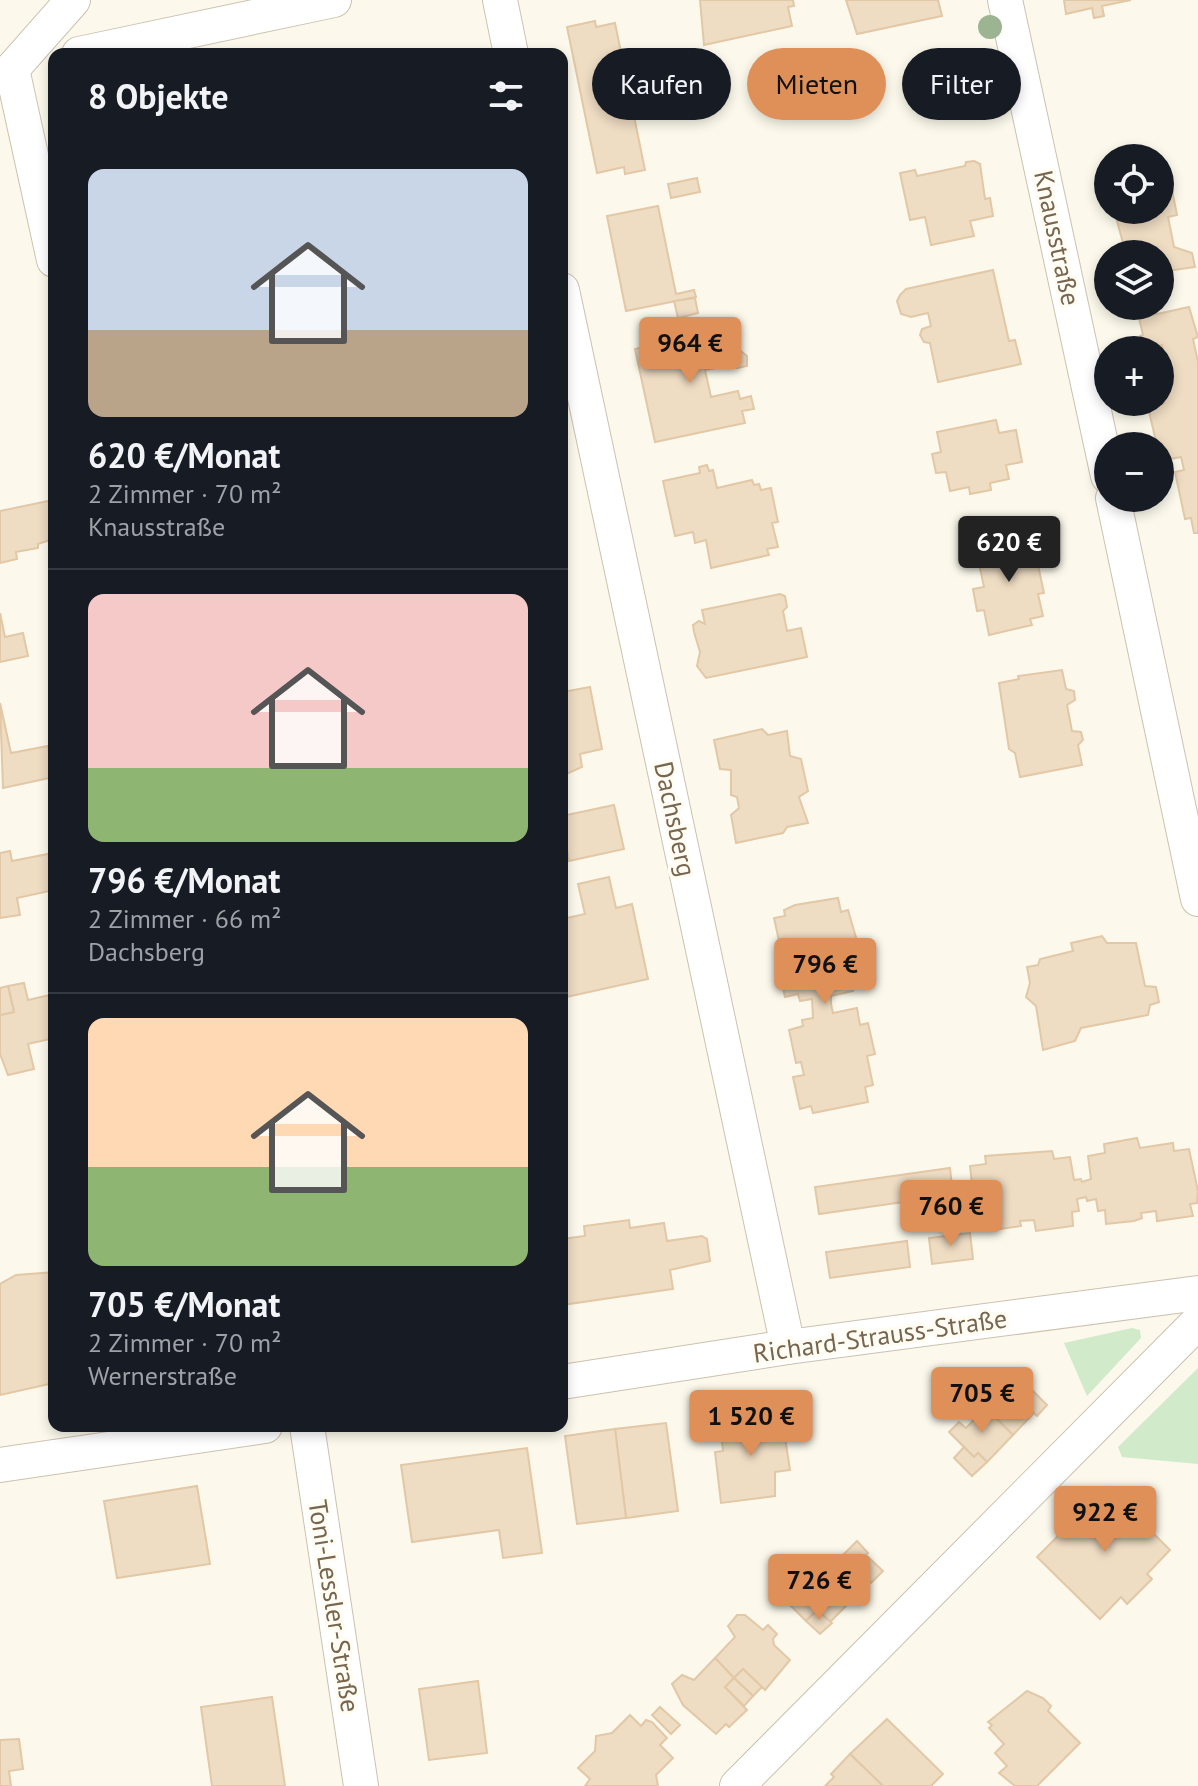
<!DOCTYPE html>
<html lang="de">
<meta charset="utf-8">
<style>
:root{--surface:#171b24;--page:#242831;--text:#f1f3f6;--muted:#9ea1a6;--line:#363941;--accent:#df9059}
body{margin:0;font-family:"PT Sans",sans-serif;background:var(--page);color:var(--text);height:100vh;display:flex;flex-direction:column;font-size:30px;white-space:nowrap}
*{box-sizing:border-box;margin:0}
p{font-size:26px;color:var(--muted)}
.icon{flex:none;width:44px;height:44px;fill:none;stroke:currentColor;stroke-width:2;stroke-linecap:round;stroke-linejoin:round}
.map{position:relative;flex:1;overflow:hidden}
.details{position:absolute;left:48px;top:48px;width:520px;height:1384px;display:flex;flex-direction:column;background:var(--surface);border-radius:16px;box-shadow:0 4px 12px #0003}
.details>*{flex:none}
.guide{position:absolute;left:592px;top:48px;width:486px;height:72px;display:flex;gap:16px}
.fabs{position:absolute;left:1094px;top:144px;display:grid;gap:16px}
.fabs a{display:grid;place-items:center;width:80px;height:80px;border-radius:50%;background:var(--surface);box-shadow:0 4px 12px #0003;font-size:40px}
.price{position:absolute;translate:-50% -68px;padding:0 18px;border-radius:8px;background:var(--accent);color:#111;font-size:26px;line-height:52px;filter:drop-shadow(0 2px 4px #0008)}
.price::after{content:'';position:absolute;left:50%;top:48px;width:24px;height:18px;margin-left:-12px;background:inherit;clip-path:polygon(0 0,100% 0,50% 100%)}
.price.on{background:#222;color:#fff}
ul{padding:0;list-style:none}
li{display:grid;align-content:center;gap:16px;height:424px;padding:0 40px}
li+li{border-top:2px solid var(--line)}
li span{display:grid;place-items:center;height:248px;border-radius:16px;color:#555}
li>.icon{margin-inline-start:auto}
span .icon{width:144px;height:144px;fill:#fffc;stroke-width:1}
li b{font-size:34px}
h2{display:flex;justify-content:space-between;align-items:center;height:96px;padding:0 40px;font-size:34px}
.chip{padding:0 28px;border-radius:36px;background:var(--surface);box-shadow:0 4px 12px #0003;font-size:28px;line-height:72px}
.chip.on{background:var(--accent);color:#111}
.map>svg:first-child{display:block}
</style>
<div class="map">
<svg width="1198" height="1786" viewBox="0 0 1198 1786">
<rect width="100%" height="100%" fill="#fcf9ec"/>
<!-- green -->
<g fill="#d1eaca">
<polygon points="1132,1328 1140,1330 1141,1338 1087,1396 1064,1343"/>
<polygon points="1198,1368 1198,1464 1122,1457 1118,1447"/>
</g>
<!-- building -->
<g fill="#eedcc3" stroke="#e2c8a6" stroke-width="2">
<polygon points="700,0 793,0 794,6 788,7 792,26 704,45"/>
<polygon points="846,0 938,0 942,16 857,34"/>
<polygon points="1064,0 1131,0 1102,6 1104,16 1094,18 1092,8 1066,14"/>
<polygon points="595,21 596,27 615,23 645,170 625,174 624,167 597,173 567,27"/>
<polygon points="974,161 980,164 985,199 990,198 993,216 970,221 974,236 931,245 925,217 910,220 900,173 915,170 917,176 965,166 966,162"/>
<polygon points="697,178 700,192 671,198 668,184"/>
<polygon points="1172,190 1177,215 1168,217 1174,247 1192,253 1195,267 1160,272 1160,254 1126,254 1114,210 1160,210 1160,192"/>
<polygon points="658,206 676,294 694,290 696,297 626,311 607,216"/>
<polygon points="993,270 1009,341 1015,340 1021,364 938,382 930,343 924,342 920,335 922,329 931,326 928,313 911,317 901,314 897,301 900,295 906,289"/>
<polygon points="695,298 698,313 678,318 674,301"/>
<polygon points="1189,307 1198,337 1193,339 1198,362 1198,533 1194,533 1191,518 1185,519 1175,472 1184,470 1181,457 1160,461 1160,446 1157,446 1148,407 1164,403 1160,381 1160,357 1164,356 1162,345 1143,349 1140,336 1143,335 1139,318"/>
<polygon points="733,328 737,348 747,356 747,366 737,368 735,364 705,370 711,397 738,391 740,399 751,396 754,409 742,411 745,423 655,442 635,349"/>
<polygon points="996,420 999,433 1016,430 1022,462 1006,465 1009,479 990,483 991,490 970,494 969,487 950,491 946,472 936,473 932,454 941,452 937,432"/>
<polygon points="707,465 709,471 713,470 717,488 752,480 754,485 759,484 761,490 771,488 778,522 772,523 778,547 767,549 769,555 711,568 706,540 695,543 693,532 675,536 663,481 700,473 699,467"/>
<polygon points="53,500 54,521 50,524 53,539 38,544 38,548 16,552 17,559 0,563 0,511"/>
<polygon points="1025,534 1029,553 1035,551 1044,593 1038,594 1043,616 1030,619 1032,625 989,635 984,610 977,611 973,589 984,587 975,545"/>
<polygon points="780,594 785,596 787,607 783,611 787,631 801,628 807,657 706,678 697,666 700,652 694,632 693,625 699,621 705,624 702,610"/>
<polygon points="0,613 5,637 23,633 28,656 0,662"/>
<polygon points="1062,670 1066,689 1074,691 1075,700 1067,705 1072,731 1081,732 1083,740 1078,745 1082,765 1020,777 1015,753 1009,749 999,683 1019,679 1018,676"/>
<polygon points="562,687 563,692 590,687 602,749 580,754 582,767 562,776"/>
<polygon points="0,703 11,753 48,746 54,777 3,788"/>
<polygon points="762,729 768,735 787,731 790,756 801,759 808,791 799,797 808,823 787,827 783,833 736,843 731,815 739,808 737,797 731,795 731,770 720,769 714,740"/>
<polygon points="614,805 624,849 569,861 562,816"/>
<polygon points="10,851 12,861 53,853 54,890 17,898 20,915 0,918 0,853"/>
<polygon points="609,877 616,908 632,904 648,979 562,998 562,919 585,914 578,884"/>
<polygon points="838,898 841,912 848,910 857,941 851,942 858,972 850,975 853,991 831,996 831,1004 833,1013 857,1008 860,1025 868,1023 875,1054 867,1056 873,1085 865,1087 868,1102 813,1113 811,1106 800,1109 793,1077 804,1075 801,1062 796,1063 789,1030 803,1026 802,1020 813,1018 812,999 800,1001 798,994 785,997 778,965 789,962 787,949 781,950 774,918 785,916 784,910 795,905"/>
<polygon points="1102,936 1107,943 1136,943 1145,986 1156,987 1159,1002 1150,1005 1148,1015 1081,1028 1075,1041 1043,1050 1036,1006 1026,997 1030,983 1027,967 1038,965 1040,959 1073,951 1071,943"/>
<polygon points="24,983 28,1000 54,994 54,1038 28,1044 34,1069 8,1075 0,1054 0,1015 14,1012 8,986"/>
<polygon points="8,986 14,1012 0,1015 0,988"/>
<polygon points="1137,1138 1140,1148 1173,1143 1174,1151 1189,1149 1198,1191 1197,1203 1190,1204 1193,1216 1157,1221 1156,1211 1141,1213 1142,1218 1134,1221 1106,1224 1105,1210 1098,1211 1096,1199 1087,1201 1086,1197 1077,1199 1079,1211 1072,1212 1073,1226 1036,1231 1034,1220 1020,1221 1021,1226 984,1231 983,1219 976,1220 970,1166 986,1164 985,1156 1052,1151 1054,1159 1070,1157 1074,1180 1081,1179 1082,1182 1091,1179 1088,1156 1105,1153 1104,1144"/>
<polygon points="950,1168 953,1195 819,1214 815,1187"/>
<polygon points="629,1220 630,1228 664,1223 667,1241 702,1236 707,1239 710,1261 670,1270 673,1289 562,1305 562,1239 585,1236 584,1226"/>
<polygon points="970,1233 973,1259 932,1264 929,1238"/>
<polygon points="907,1241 910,1267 830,1278 826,1252"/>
<polygon points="54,1272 54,1383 0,1395 0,1284 16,1275"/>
<polygon points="1007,1386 1034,1413 1013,1435 986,1408"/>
<polygon points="1028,1386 1047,1405 1037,1416 1018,1397"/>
<polygon points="986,1408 1013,1435 987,1462 978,1453 974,1457 949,1432 959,1422 966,1428"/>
<polygon points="758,1412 763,1418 785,1415 782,1418 790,1470 775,1472 775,1496 721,1503 715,1452 723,1451 720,1424 744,1421 747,1414"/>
<polygon points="666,1423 678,1511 626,1518 615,1429"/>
<polygon points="615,1429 626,1518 577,1524 565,1436"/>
<polygon points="964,1447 974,1457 978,1453 987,1462 972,1476 954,1458"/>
<polygon points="527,1448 542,1553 503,1558 499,1530 412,1542 401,1465"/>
<polygon points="197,1486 210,1564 117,1578 104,1501"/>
<polygon points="1107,1487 1170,1550 1147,1574 1152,1579 1127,1604 1121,1597 1100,1619 1037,1557"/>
<polygon points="857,1541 868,1553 856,1565 871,1580 850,1602 823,1575"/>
<polygon points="866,1555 883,1571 871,1583 856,1565"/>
<polygon points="823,1575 850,1602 830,1622 817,1610 806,1621 786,1601 796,1590 802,1596"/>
<polygon points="817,1610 832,1623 820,1634 806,1621"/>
<polygon points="737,1615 745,1615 763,1630 768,1625 777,1634 773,1639 774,1645 790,1660 765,1690 743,1669 734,1678 715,1658 735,1637 728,1626"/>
<polygon points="715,1658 734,1678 725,1687 747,1710 729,1727 726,1724 716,1734 683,1705 672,1684 682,1675 694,1680"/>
<polygon points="743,1669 762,1687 753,1696 734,1678"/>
<polygon points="734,1678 753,1696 744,1706 725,1687"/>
<polygon points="478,1681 487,1753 429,1760 419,1689"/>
<polygon points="1027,1691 1043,1698 1051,1706 1048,1711 1080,1743 1037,1786 1015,1786 999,1773 1007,1766 995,1753 1004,1744 989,1728 992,1725 988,1722"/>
<polygon points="272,1697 285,1786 212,1786 201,1707"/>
<polygon points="660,1707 680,1725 671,1734 652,1715"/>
<polygon points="630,1715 641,1726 646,1720 652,1722 667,1738 660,1745 673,1758 656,1775 658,1786 585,1786 590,1779 578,1768 595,1751 596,1736 612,1733"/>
<polygon points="887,1719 943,1774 931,1786 883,1786 850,1754"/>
<polygon points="19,1739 23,1769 9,1771 11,1786 0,1786 0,1740"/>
<polygon points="850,1754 883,1786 825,1786 834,1777 831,1774"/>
</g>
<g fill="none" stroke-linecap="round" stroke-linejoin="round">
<defs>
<g id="minor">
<polyline points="500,0 511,54"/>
<polyline points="1005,0 1108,476"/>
<polyline points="79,54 334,0"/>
<polyline points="12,69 54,260"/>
<polyline points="12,69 73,0"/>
<polyline points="562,290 788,1347"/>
<polyline points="1113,498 1198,899"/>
<polyline points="562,1382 788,1347 1198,1293"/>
<polyline points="307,1426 361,1786"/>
<polyline points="0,1465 265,1426"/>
<polyline points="737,1786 1198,1322"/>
</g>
</defs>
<!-- minor casing -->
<use href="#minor" stroke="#ccc1af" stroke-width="36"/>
<!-- minor -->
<use href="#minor" stroke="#fff" stroke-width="34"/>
</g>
<!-- trees -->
<circle fill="#9cb491" cx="990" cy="27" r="12"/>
<g text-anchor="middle" stroke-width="7" stroke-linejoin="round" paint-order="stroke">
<!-- street labels -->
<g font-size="26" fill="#77654f" stroke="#fefcf3">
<text transform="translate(1057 238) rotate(78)" y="9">Knausstraße</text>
<text transform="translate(675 819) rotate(78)" y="9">Dachsberg</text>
<text transform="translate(880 1336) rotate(-8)" y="9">Richard-Strauss-Straße</text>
<text transform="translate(334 1606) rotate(81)" y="9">Toni-Lessler-Straße</text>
</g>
</g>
</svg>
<div class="fabs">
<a><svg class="icon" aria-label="locate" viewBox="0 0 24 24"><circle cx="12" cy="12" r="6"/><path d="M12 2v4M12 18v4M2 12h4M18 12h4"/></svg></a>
<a><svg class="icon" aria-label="layers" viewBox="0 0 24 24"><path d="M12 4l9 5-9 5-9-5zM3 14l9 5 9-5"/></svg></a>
<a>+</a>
<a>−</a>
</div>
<b class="price" style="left:690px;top:385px">964 €</b>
<b class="price on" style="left:1009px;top:584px">620 €</b>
<b class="price" style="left:825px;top:1006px">796 €</b>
<b class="price" style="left:951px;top:1248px">760 €</b>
<b class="price" style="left:982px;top:1435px">705 €</b>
<b class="price" style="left:751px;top:1458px">1 520 €</b>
<b class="price" style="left:1105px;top:1554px">922 €</b>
<b class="price" style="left:819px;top:1622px">726 €</b>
<div class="guide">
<a class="chip">Kaufen</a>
<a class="chip on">Mieten</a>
<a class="chip">Filter</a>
</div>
<section class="details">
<h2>8 Objekte<svg class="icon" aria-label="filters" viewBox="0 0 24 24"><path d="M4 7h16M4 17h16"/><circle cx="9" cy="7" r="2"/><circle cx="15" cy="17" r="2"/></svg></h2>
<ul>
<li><span style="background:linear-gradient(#c9d6e8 65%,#b9a48a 0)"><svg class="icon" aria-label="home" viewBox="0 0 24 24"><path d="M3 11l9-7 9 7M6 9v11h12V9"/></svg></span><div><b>620 €/Monat</b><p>2 Zimmer · 70 m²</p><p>Knausstraße</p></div></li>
<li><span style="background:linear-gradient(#f6c9c9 70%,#8fb573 0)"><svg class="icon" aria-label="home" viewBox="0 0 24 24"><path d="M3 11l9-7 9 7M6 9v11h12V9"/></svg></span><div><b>796 €/Monat</b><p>2 Zimmer · 66 m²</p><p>Dachsberg</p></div></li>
<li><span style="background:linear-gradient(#ffd9b3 60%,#8fb573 0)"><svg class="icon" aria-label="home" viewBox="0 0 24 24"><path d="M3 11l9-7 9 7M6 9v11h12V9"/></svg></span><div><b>705 €/Monat</b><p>2 Zimmer · 70 m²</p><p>Wernerstraße</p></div></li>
</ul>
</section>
</div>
